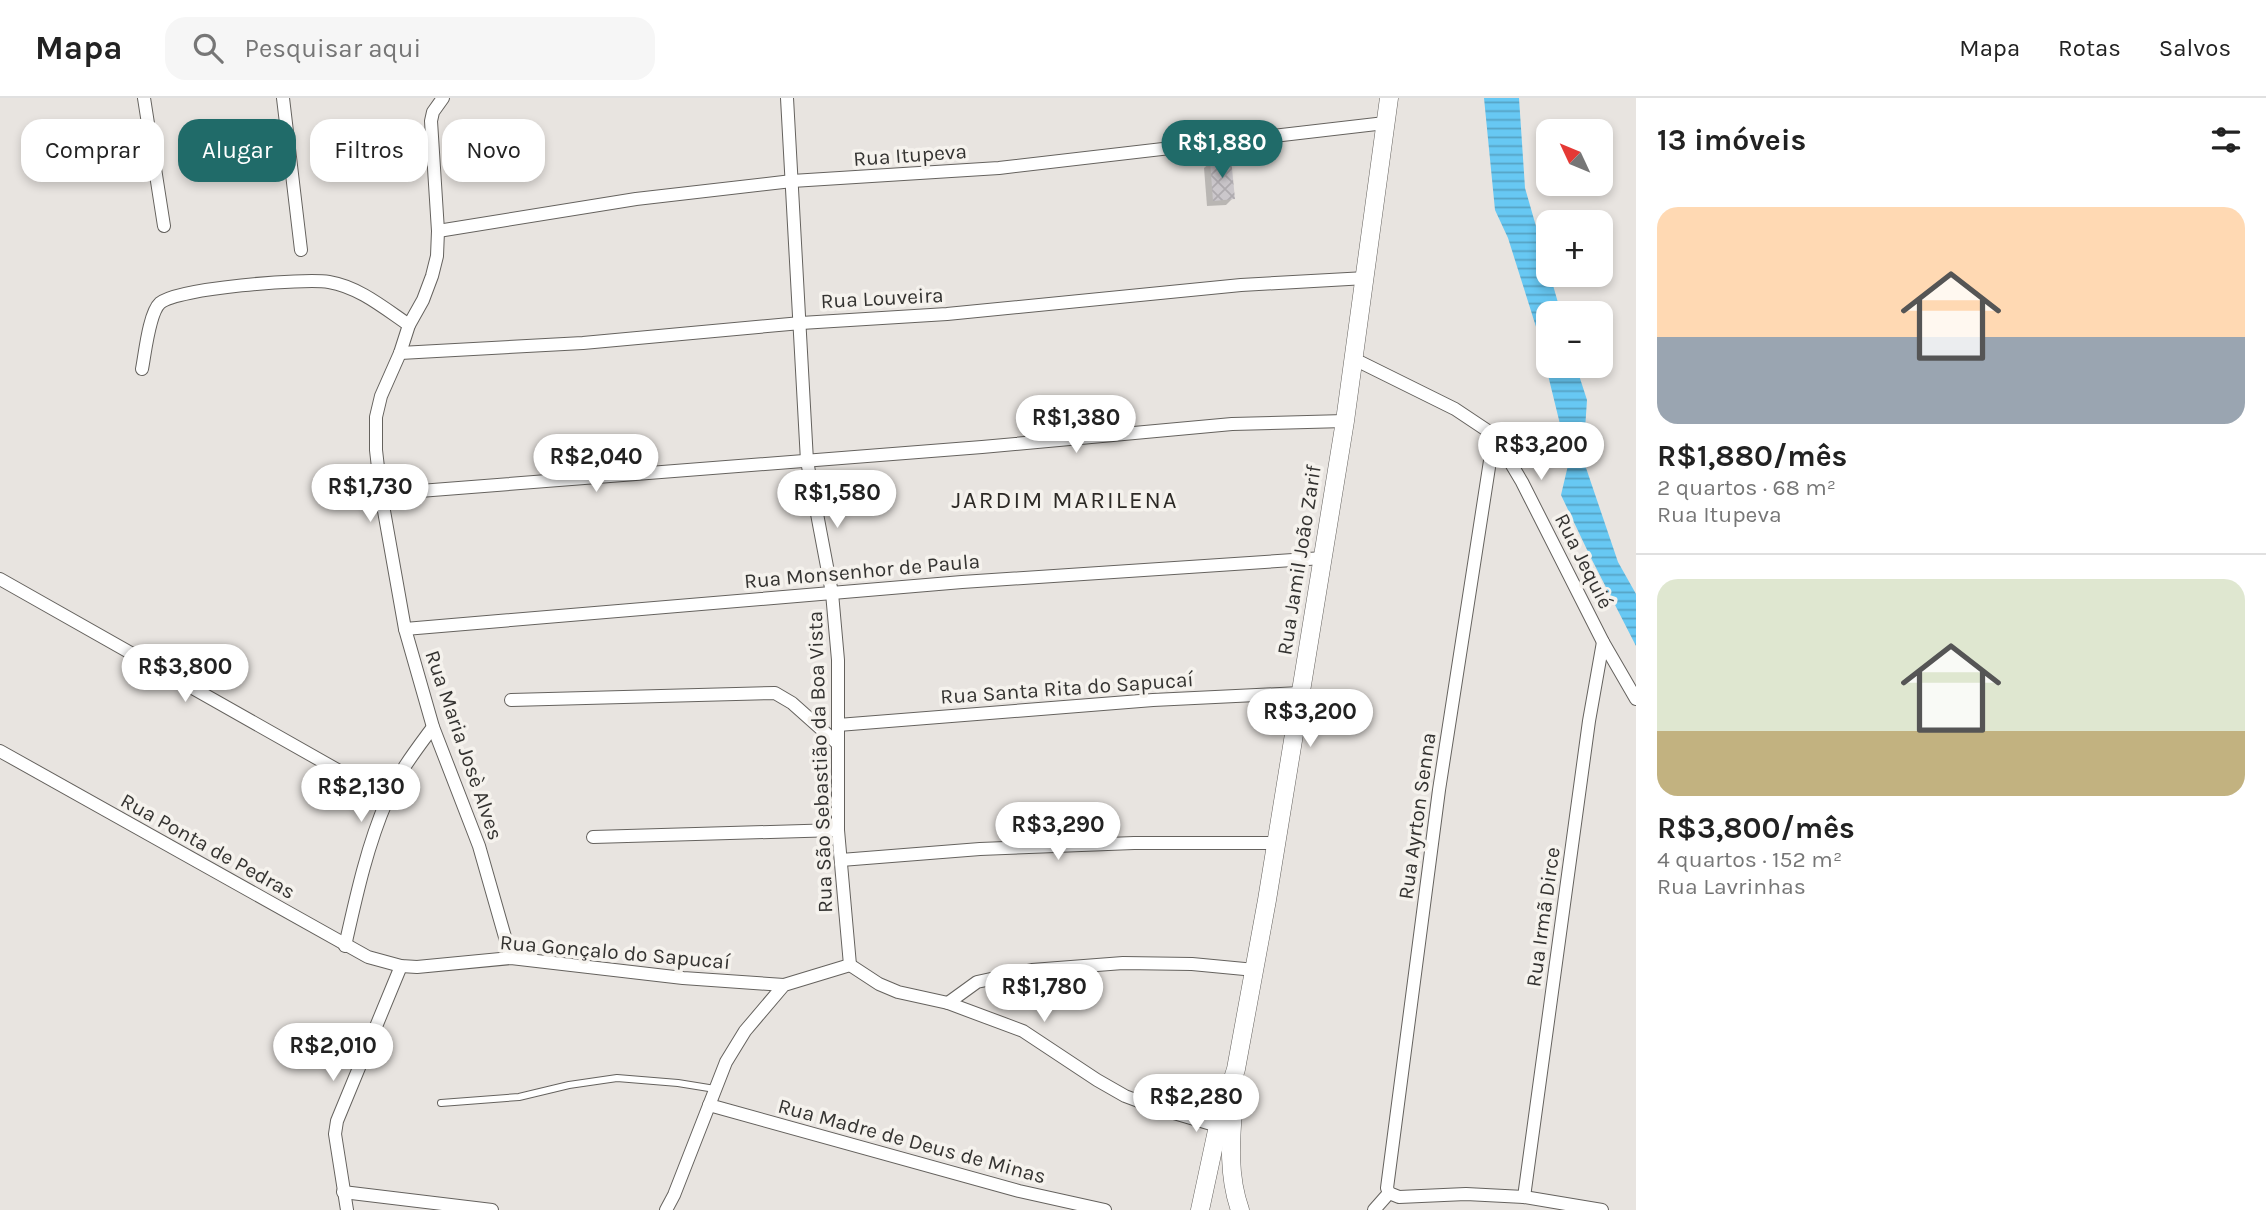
<!DOCTYPE html>
<html lang="pt">
<meta charset="utf-8">
<style>
:root{--surface:#fff;--page:#f6f6f6;--text:#222;--muted:#767676;--line:#e0e0e0;--accent:#206b69}
body{margin:0;font-family:Karla,sans-serif;background:var(--page);color:var(--text);height:100vh;display:flex;flex-direction:column;font-size:26px;white-space:nowrap}
*{box-sizing:border-box;margin:0}
p{font-size:23px;color:var(--muted)}
.icon{flex:none;width:38px;height:38px;fill:none;stroke:currentColor;stroke-width:2;stroke-linecap:round;stroke-linejoin:round}
.map{position:relative;flex:1;overflow:hidden}
.sheet{display:flex;flex-direction:column;background:var(--surface);width:630px}
.sheet>*{flex:none}
.guide{position:absolute;left:21px;top:21px;width:665px;height:63px;display:flex;gap:14px}
.needle{width:46px;rotate:314deg}
.buttons{position:absolute;left:1536px;top:21px;display:grid;gap:14px}
.buttons a{display:grid;place-items:center;width:77px;height:77px;border-radius:14px;background:var(--surface);box-shadow:0 4px 10px #0003;font-size:35px}
.price{position:absolute;translate:-50% -60px;padding:0 16px;border-radius:24px;background:#fff;color:#222;font-size:23px;line-height:46px;filter:drop-shadow(0 2px 4px #0008)}
.price::after{content:'';position:absolute;left:50%;top:42px;width:21px;height:16px;margin-left:-10px;background:inherit;clip-path:polygon(0 0,100% 0,50% 100%)}
.price.on{background:var(--accent);color:#fff}
ul{padding:0;list-style:none}
li{display:grid;align-content:center;gap:14px;height:371px;padding:0 21px}
li+li{border-top:2px solid var(--line)}
li span{display:grid;place-items:center;height:217px;border-radius:21px;color:#555}
li>.icon{margin-inline-start:auto}
span .icon{width:126px;height:126px;fill:#fffc;stroke-width:1}
li b{font-size:30px}
h2{display:flex;justify-content:space-between;align-items:center;height:84px;padding:0 21px;font-size:30px}
.tag{padding:0 24px;border-radius:21px;background:var(--surface);box-shadow:0 4px 10px #0003;font-size:24px;line-height:63px}
.tag.on{background:var(--accent);color:#fff}
header{display:flex;align-items:center;gap:42px;box-sizing:border-box;height:98px;padding:0 35px;background:var(--surface);border-bottom:2px solid var(--line)}
header strong{font-size:33px}
nav{display:flex;gap:38px;margin-inline-start:auto;font-size:24px}
.search{width:490px;height:63px;background:var(--page);display:flex;align-items:center;gap:18px;box-sizing:border-box;padding:0 24px;border-radius:21px;color:var(--muted);font-size:26px}
main{display:flex;flex:1;min-height:0}
.map>svg:first-child{display:block}
</style>
<header>
<strong>Mapa</strong>
<div class="search"><svg class="icon" aria-label="search" viewBox="0 0 24 24"><circle cx="10" cy="10" r="6"/><path d="M15 15l6 6"/></svg>Pesquisar aqui</div>
<nav><a>Mapa</a><a>Rotas</a><a>Salvos</a></nav>
</header>
<main>
<div class="map">
<svg width="1636" height="1112" viewBox="0 0 1636 1112">
<defs>
<pattern id="water-rules" width="6" height="5" patternUnits="userSpaceOnUse" patternTransform="scale(1.75)"><rect width="6" height="5" fill="#67c8f3"/><path d="M0 2.5h6" fill="none" stroke="#56a3c5"/></pattern>
<pattern id="building-cross-hatch" width="8" height="8" patternUnits="userSpaceOnUse" patternTransform="scale(1.75)"><rect width="8" height="8" fill="#cbc7cb"/><path d="M0 0l8 8M0 8l8-8" fill="none" stroke="#afabaf"/></pattern>
</defs>
<rect width="100%" height="100%" fill="#e8e4e0"/>
<!-- water -->
<polygon fill="url(#water-rules)" points="1484,0 1519,0 1525,90 1561,215 1549,215 1549,268 1576,268 1587,302 1583,361 1618,464 1636,496 1636,548 1590,458 1561,397 1569,363 1537,232 1508,140 1495,112"/>
<!-- shadow -->
<polygon fill="#0003" points="1211,64 1233,100 1226,107 1207,108 1204,70"/>
<!-- building -->
<polygon fill="url(#building-cross-hatch)" points="1231,60 1235,101 1213,103 1210,62"/>
<g fill="none" stroke-linecap="round" stroke-linejoin="round">
<defs>
<polyline id="lane" points="441,1005 519,999 569,987 617,980 678,985 715,991"/>
<g id="street">
<polyline points="144,0 164,128"/>
<polyline points="283,0 301,152"/>
<polyline points="443,0 433,14 431,23 438,133 437,158 432,178 423,202 409,227 400,255 381,298 376,319 376,352 381,396 405,531 433,629 479,748 511,860"/>
<polyline points="787,0 807,363 832,495 838,562 838,732 850,867"/>
<polyline points="438,133 636,101 792,83 999,70 1385,25"/>
<polyline points="400,255 583,245 801,225 947,216 1241,187 1366,180"/>
<polyline points="1352,260 1455,311 1494,337 1522,384 1603,544 1636,601"/>
<path d="M 142,271 C 145,256 149,215 160,205 C 177,190 304,180 329,184 C 359,189 384,210 409,227"/>
<polyline points="1494,337 1439,692 1387,1090 1389,1095 1399,1099 1466,1096 1524,1099 1602,1112"/>
<polyline points="381,396 982,349 1232,326 1345,323"/>
<polyline points="0,481 387,700"/>
<polyline points="405,531 962,484 1323,460"/>
<polyline points="511,602 775,595 792,605 838,646"/>
<polyline points="838,627 1153,602 1300,595"/>
<polyline points="0,653 368,859 401,868 417,869 511,860 683,880 784,887"/>
<polyline points="593,739 838,732"/>
<polyline points="841,762 980,751 1134,745 1275,745"/>
<path d="M 345,848 C 356,799 367,748 387,702 C 398,675 416,652 433,629"/>
<polyline points="850,867 879,886 898,894 948,905 1023,933 1097,982 1125,998 1157,1010 1218,1028"/>
<polyline points="948,905 977,884 1032,872 1123,865 1192,866 1255,872"/>
<polyline points="709,1007 1019,1093 1105,1112"/>
<polyline points="343,1094 492,1112"/>
<polyline points="1524,1099 1589,623 1603,544"/>
<polyline points="347,1112 335,1036 337,1023 401,868"/>
<polyline points="666,1112 674,1097 726,964 745,933 784,887 850,867"/>
<polyline points="1374,1112 1389,1095"/>
</g>
<g id="secondary">
<path d="M 1234,999 C 1231,1038 1227,1075 1240,1112"/>
<polyline points="1200,1112 1218,1028 1236,971 1267,802 1345,323 1389,0"/>
</g>
</defs>
<!-- lane casing -->
<use href="#lane" stroke="#65625e" stroke-width="8"/>
<!-- street casing -->
<use href="#street" stroke="#65625e" stroke-width="14"/>
<!-- secondary casing -->
<use href="#secondary" stroke="#65625e" stroke-width="19"/>
<!-- lane -->
<use href="#lane" stroke="#fff" stroke-width="6"/>
<!-- street -->
<use href="#street" stroke="#fff" stroke-width="12"/>
<!-- secondary -->
<use href="#secondary" stroke="#fff" stroke-width="18"/>
</g>
<g text-anchor="middle" stroke-width="7" stroke-linejoin="round" paint-order="stroke">
<!-- street labels -->
<g font-size="21" fill="#343331" stroke="#f5f2ed">
<text transform="translate(910 57) rotate(-4)" y="7">Rua Itupeva</text>
<text transform="translate(882 200) rotate(-3)" y="7">Rua Louveira</text>
<text transform="translate(1299 462) rotate(-81)" y="7">Rua Jamil João Zarif</text>
<text transform="translate(1584 463) rotate(63)" y="7">Rua Jequié</text>
<text transform="translate(862 473) rotate(-5)" y="7">Rua Monsenhor de Paula</text>
<text transform="translate(1067 590) rotate(-4)" y="7">Rua Santa Rita do Sapucaí</text>
<text transform="translate(464 647) rotate(71)" y="7">Rua Maria Josè Alves</text>
<text transform="translate(820 664) rotate(-92)" y="7">Rua São Sebastião da Boa Vista</text>
<text transform="translate(1417 718) rotate(-82)" y="7">Rua Ayrton Senna</text>
<text transform="translate(208 748) rotate(29)" y="7">Rua Ponta de Pedras</text>
<text transform="translate(1543 819) rotate(-82)" y="7">Rua Irmã Dirce</text>
<text transform="translate(615 854) rotate(5)" y="7">Rua Gonçalo do Sapucaí</text>
<text transform="translate(912 1043) rotate(15)" y="7">Rua Madre de Deus de Minas</text>
</g>
<!-- quarter labels -->
<g font-size="24" letter-spacing="2" fill="#2d2a26" stroke="#f5f2ed">
<text x="1065" y="410">JARDIM MARILENA</text>
</g>
</g>
</svg>
<div class="buttons">
<a><svg class="needle" viewBox="-14 -14 28 28"><path d="M0-13l5 13h-10z" fill="#e53935"/><path d="M0 13l5-13h-10z" fill="#767676"/></svg></a>
<a>+</a>
<a>−</a>
</div>
<b class="price on" style="left:1222px;top:82px">R$1,880</b>
<b class="price" style="left:1076px;top:357px">R$1,380</b>
<b class="price" style="left:1541px;top:384px">R$3,200</b>
<b class="price" style="left:596px;top:396px">R$2,040</b>
<b class="price" style="left:370px;top:426px">R$1,730</b>
<b class="price" style="left:837px;top:432px">R$1,580</b>
<b class="price" style="left:185px;top:606px">R$3,800</b>
<b class="price" style="left:1310px;top:651px">R$3,200</b>
<b class="price" style="left:361px;top:726px">R$2,130</b>
<b class="price" style="left:1058px;top:764px">R$3,290</b>
<b class="price" style="left:1044px;top:926px">R$1,780</b>
<b class="price" style="left:333px;top:985px">R$2,010</b>
<b class="price" style="left:1196px;top:1036px">R$2,280</b>
<div class="guide">
<a class="tag">Comprar</a>
<a class="tag on">Alugar</a>
<a class="tag">Filtros</a>
<a class="tag">Novo</a>
</div>
</div>
<section class="sheet">
<h2>13 imóveis<svg class="icon" aria-label="filters" viewBox="0 0 24 24"><path d="M4 7h16M4 17h16"/><circle cx="9" cy="7" r="2"/><circle cx="15" cy="17" r="2"/></svg></h2>
<ul>
<li><span style="background:linear-gradient(#ffd9b3 60%,#9aa5b1 0)"><svg class="icon" aria-label="home" viewBox="0 0 24 24"><path d="M3 11l9-7 9 7M6 9v11h12V9"/></svg></span><div><b>R$1,880/mês</b><p>2 quartos · 68 m²</p><p>Rua Itupeva</p></div></li>
<li><span style="background:linear-gradient(#dfe7d0 70%,#c2b280 0)"><svg class="icon" aria-label="home" viewBox="0 0 24 24"><path d="M3 11l9-7 9 7M6 9v11h12V9"/></svg></span><div><b>R$3,800/mês</b><p>4 quartos · 152 m²</p><p>Rua Lavrinhas</p></div></li>
</ul>
</section>
</main>
